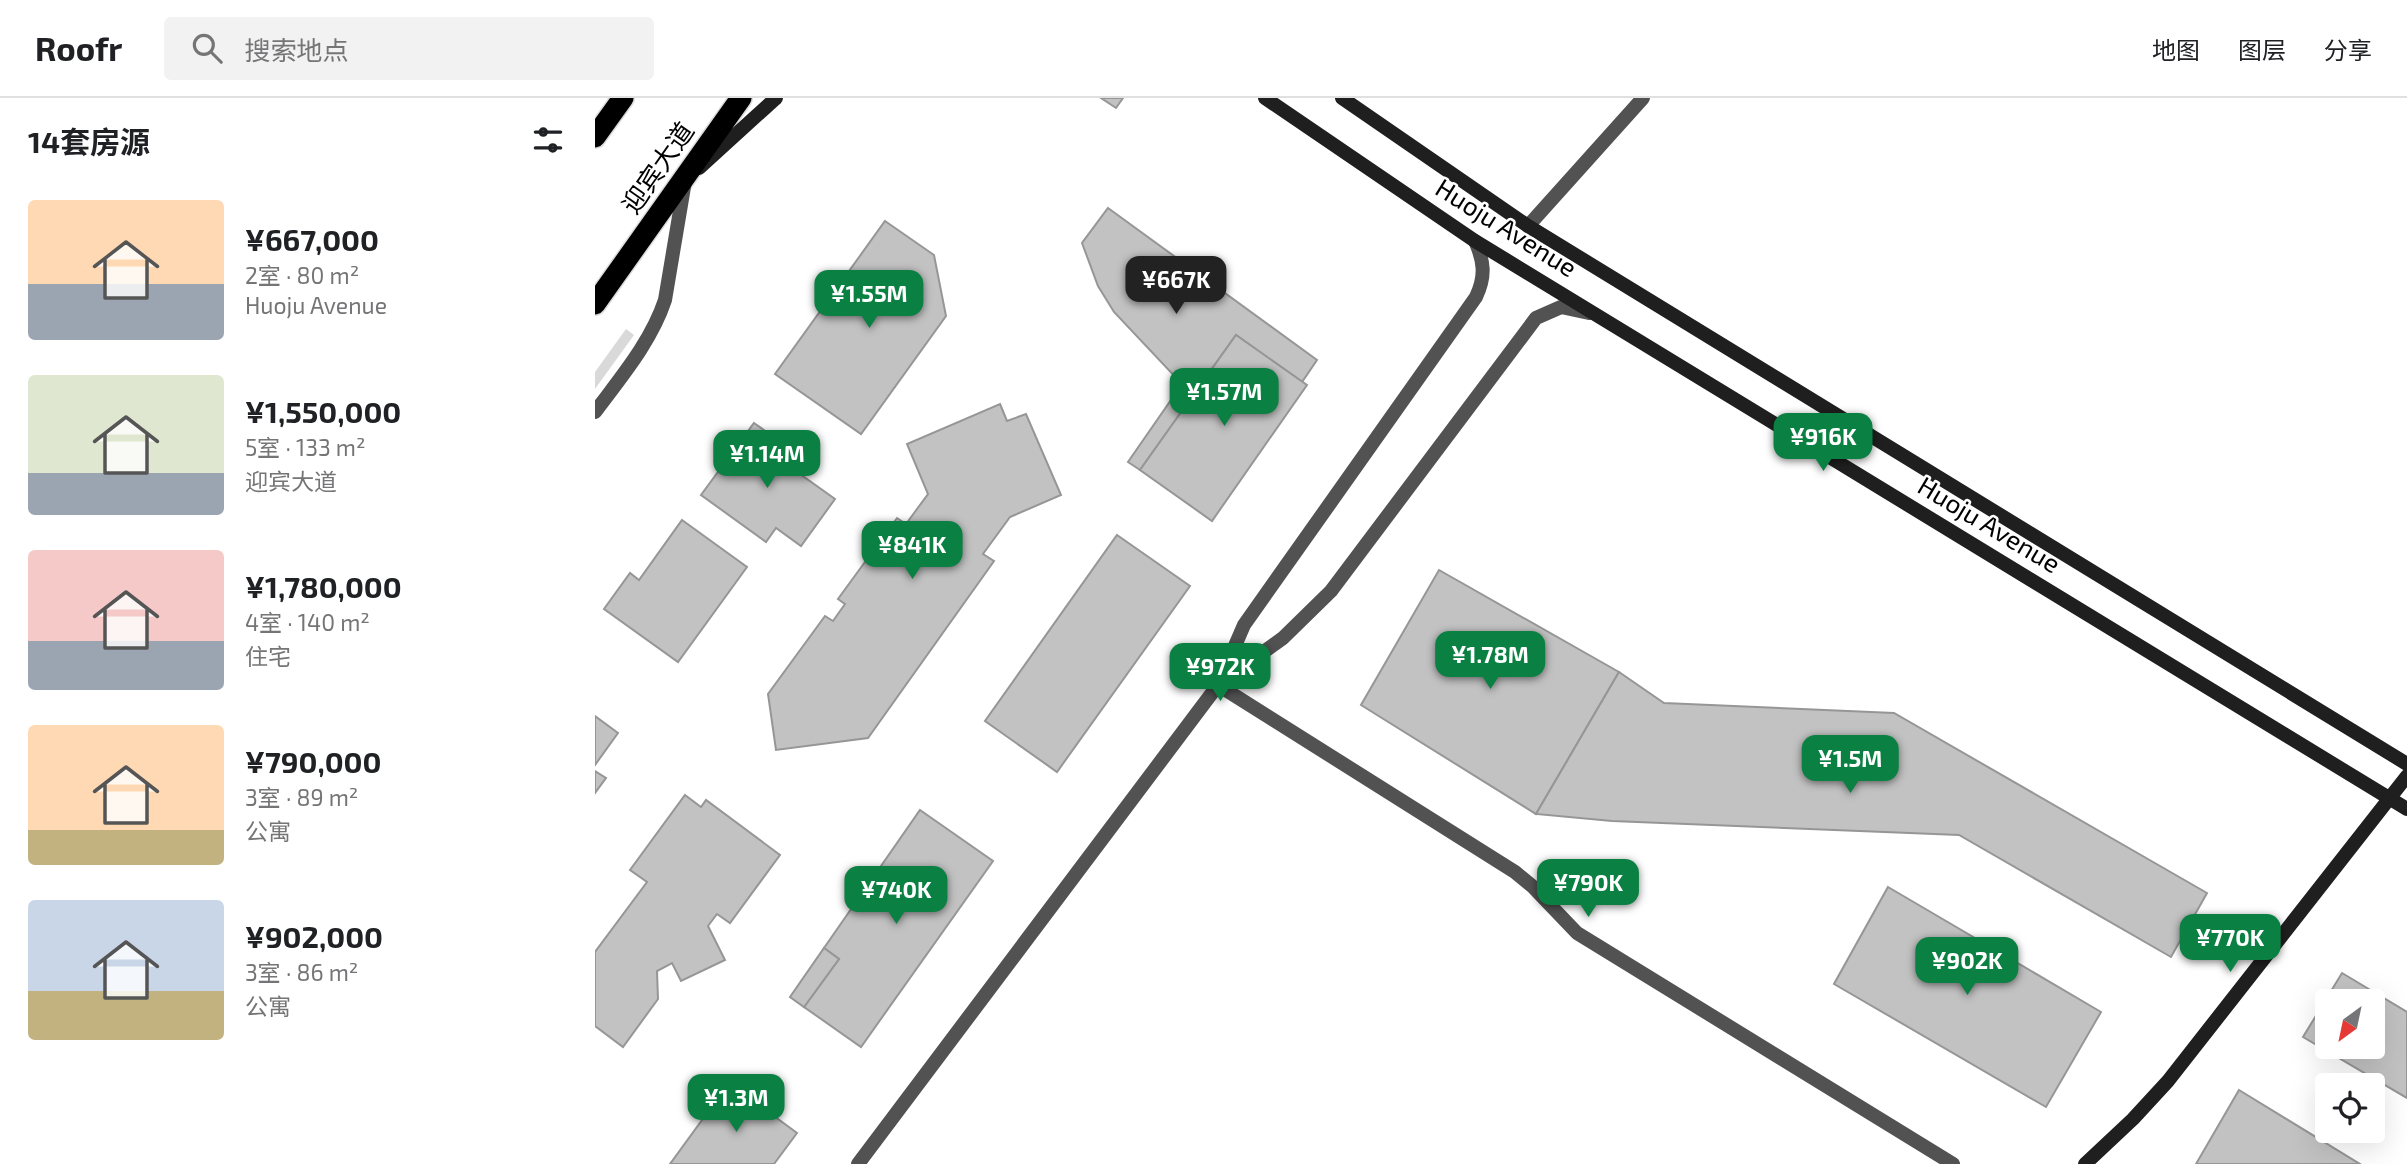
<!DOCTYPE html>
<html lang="zh">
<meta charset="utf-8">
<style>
:root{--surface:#fff;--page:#f2f2f2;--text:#202124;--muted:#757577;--line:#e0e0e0;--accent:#0b8043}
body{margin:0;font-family:"Exo 2","Noto Sans SC",sans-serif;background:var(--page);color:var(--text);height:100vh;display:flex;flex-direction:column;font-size:26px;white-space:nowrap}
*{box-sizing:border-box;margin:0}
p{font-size:23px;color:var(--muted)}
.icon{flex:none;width:38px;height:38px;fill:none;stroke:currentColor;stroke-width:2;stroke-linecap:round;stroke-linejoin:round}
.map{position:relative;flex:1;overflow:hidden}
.details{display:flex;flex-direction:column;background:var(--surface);width:595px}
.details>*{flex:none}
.needle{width:46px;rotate:213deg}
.fabs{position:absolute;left:1720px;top:891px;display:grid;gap:14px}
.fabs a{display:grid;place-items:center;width:70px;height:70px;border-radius:7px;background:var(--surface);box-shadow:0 7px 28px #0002;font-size:35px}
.price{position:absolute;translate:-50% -60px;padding:0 16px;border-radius:14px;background:var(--accent);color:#fff;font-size:23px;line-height:46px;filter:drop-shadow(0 2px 4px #0008)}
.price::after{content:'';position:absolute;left:50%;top:42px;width:21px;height:16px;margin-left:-10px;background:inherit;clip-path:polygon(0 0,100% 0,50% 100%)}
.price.on{background:#222;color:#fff}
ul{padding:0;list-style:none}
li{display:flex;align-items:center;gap:21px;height:175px;padding:0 28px}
li span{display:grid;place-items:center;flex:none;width:196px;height:140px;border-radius:7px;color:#555}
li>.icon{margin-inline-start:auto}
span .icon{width:84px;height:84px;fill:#fffc;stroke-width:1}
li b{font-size:30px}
h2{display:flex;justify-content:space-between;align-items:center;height:84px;padding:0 28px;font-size:30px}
header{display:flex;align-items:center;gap:42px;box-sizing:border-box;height:98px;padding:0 35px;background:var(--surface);border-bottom:2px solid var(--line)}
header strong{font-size:33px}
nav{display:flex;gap:38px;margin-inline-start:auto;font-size:24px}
.search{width:490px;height:63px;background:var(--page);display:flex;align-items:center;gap:18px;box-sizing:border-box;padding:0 24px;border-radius:7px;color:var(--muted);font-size:26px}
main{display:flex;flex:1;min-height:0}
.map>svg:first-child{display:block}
</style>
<header>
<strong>Roofr</strong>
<div class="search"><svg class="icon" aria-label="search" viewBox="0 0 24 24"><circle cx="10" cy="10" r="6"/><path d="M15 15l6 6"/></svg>搜索地点</div>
<nav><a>地图</a><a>图层</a><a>分享</a></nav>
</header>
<main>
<section class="details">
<h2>14套房源<svg class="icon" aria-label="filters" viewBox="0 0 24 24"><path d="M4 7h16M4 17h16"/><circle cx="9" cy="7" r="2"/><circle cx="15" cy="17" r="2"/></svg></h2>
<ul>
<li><span style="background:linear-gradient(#ffd9b3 60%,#9aa5b1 0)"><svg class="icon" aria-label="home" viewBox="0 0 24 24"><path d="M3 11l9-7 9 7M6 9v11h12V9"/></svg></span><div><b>¥667,000</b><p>2室 · 80 m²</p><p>Huoju Avenue</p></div></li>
<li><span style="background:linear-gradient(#dfe7d0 70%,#9aa5b1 0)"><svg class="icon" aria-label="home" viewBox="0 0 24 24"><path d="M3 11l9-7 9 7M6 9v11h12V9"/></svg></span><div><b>¥1,550,000</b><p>5室 · 133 m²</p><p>迎宾大道</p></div></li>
<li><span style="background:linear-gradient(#f6c9c9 65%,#9aa5b1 0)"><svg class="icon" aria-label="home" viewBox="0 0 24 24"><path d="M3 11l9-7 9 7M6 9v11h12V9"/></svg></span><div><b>¥1,780,000</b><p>4室 · 140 m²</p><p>住宅</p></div></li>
<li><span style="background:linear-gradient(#ffd9b3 75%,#c2b280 0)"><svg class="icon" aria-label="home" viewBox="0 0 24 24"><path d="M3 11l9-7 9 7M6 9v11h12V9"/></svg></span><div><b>¥790,000</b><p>3室 · 89 m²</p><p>公寓</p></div></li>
<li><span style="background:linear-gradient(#c9d6e8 65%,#c2b280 0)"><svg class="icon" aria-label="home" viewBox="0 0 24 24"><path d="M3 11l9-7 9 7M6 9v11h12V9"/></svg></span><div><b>¥902,000</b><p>3室 · 86 m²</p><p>公寓</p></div></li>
</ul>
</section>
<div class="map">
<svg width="1812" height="1066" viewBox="0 0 1812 1066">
<rect width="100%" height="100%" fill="#fff"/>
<!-- green -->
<polygon fill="#d9d9d9" points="31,231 39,237 0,291 0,274"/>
<!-- building -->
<g fill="#c2c2c2" stroke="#969696" stroke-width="2" fill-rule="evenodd">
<polygon points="506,0 528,0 521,10"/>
<polygon points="513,110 722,262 707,284 641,237 545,372 533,364 587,286 519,214 503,188 487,145"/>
<polygon points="290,123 339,157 351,218 266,336 180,276"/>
<polygon points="641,237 712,287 617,423 545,372"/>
<polygon points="405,306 412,323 431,316 466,397 415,419 388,456 399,463 273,640 181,652 173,596 230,518 238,523 250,506 243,501 302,420 311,426 333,396 312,346"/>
<polygon points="159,325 193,349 184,361 240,401 206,448 181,430 171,444 106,397"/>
<polygon points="87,422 152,469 83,564 9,511 35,475 44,482"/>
<polygon points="522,437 595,488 462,674 390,623"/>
<polygon points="844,472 1024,574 941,716 766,607"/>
<polygon points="1024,574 1069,605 1299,615 1612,795 1576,859 1364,737 1017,723 941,716"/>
<polygon points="0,618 23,635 0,667"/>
<polygon points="0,673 11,680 0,695"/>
<polygon points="90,697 106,709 111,702 185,757 135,825 122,816 113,828 130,862 86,883 77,865 62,873 63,901 28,949 0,928 0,854 52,784 35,772"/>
<polygon points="325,712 398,763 266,949 209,909 244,861 229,850"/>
<polygon points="1293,789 1506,914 1451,1009 1239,886"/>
<polygon points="229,850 244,861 209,909 195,899"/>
<path d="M 1747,875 L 1812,914 L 1812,1000 L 1708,939 ZM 1732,903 L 1778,903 L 1778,948 L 1732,948 Z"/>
<polygon points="134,985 202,1035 179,1066 75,1066"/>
<polygon points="1644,992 1765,1066 1601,1066"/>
</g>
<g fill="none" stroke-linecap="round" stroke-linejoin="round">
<defs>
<g id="highway">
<polyline points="0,39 28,0"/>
<polyline points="0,206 146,0"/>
</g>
</defs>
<!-- highway casing -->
<use href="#highway" stroke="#dbdbdb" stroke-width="24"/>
<!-- lane -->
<path stroke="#525252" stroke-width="14" d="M 0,314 C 26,279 56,244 70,202 L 90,83"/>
<!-- street -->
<g stroke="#525252" stroke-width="14">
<polyline points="933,128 1048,0"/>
<path d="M 880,143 C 889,163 891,178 881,199 L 649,527 L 623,587 L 688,540 L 736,493 L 941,220 L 966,209 L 994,215"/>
<polyline points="263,1066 623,587 920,774 937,788 982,835 1358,1066"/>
</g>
<!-- secondary -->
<g stroke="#1f1f1f" stroke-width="14">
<polyline points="670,0 880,143 1812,711"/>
<polyline points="747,0 933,128 1812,666"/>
<polyline points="104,70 181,0"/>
<polyline points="1490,1066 1538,1021 1573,983 1812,678"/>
</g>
<!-- highway -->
<use href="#highway" stroke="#000" stroke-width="21"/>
</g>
<g text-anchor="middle" stroke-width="5" stroke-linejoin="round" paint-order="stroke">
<!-- street labels -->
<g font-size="26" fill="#000" stroke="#fff">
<text transform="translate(63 70) rotate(-55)" y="9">迎宾大道</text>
<text transform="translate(911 130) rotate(32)" y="9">Huoju Avenue</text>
<text transform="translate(1394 427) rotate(31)" y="9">Huoju Avenue</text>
</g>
</g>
</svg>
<div class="fabs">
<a><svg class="needle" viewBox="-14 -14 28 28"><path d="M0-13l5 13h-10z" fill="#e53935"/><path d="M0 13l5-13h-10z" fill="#757577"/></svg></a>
<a><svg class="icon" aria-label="locate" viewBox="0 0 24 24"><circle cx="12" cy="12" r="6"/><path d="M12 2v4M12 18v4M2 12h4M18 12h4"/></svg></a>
</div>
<b class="price on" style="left:581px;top:218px">¥667K</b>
<b class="price" style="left:274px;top:232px">¥1.55M</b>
<b class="price" style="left:629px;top:330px">¥1.57M</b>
<b class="price" style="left:1228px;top:375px">¥916K</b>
<b class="price" style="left:172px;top:392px">¥1.14M</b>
<b class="price" style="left:317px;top:483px">¥841K</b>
<b class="price" style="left:895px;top:593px">¥1.78M</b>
<b class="price" style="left:625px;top:605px">¥972K</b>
<b class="price" style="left:1255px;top:697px">¥1.5M</b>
<b class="price" style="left:993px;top:821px">¥790K</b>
<b class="price" style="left:301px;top:828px">¥740K</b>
<b class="price" style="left:1635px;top:876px">¥770K</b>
<b class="price" style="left:1372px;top:899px">¥902K</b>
<b class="price" style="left:141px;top:1036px">¥1.3M</b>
</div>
</main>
